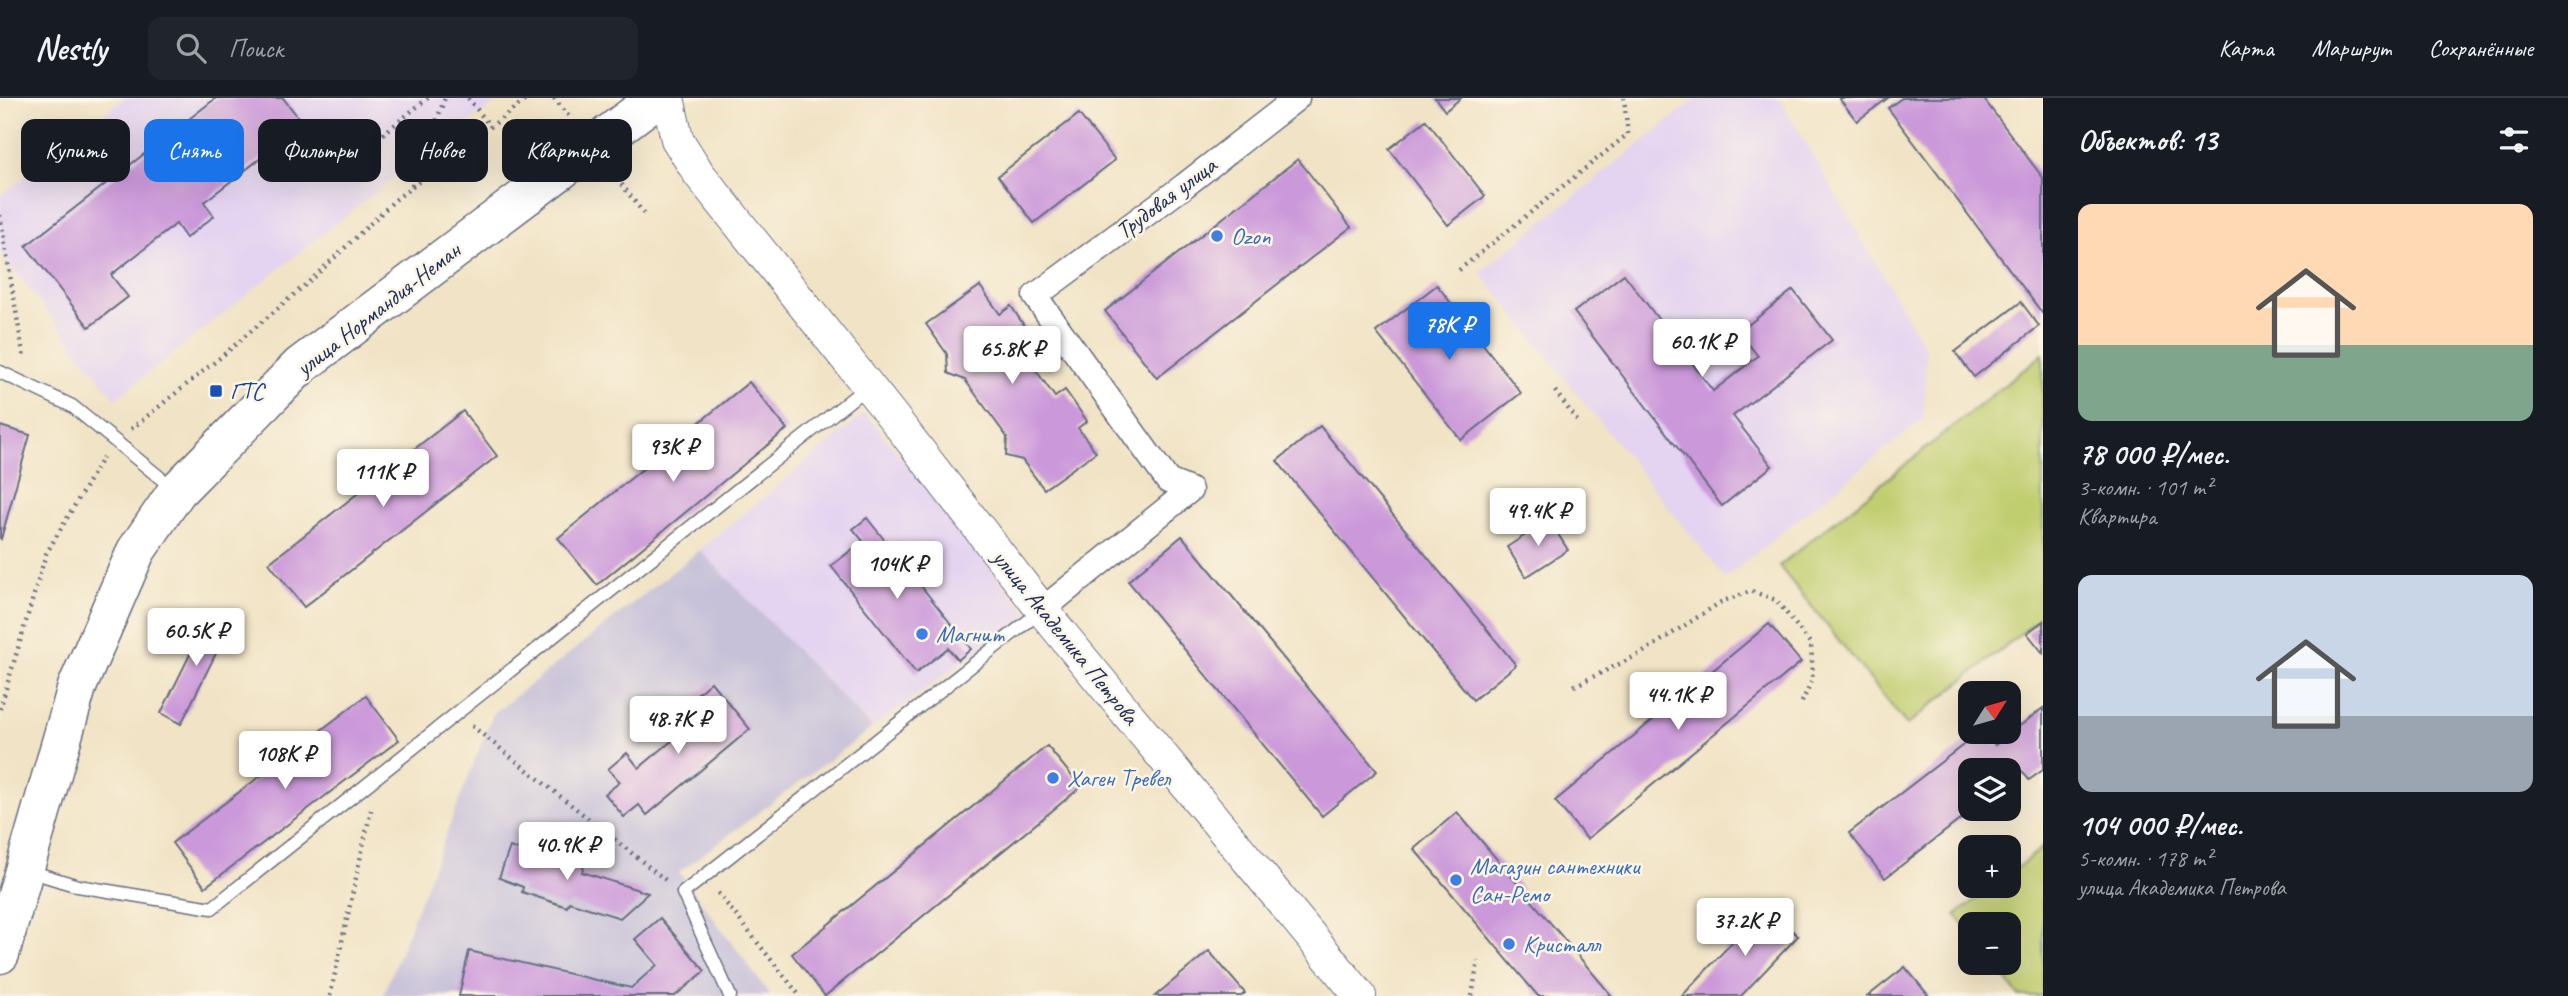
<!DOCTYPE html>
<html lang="ru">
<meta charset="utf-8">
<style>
:root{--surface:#171b24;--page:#20242c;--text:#f1f3f6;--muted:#9ea1a6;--line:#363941;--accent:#1a73e8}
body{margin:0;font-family:Caveat,sans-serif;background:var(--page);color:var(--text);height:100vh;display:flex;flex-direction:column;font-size:26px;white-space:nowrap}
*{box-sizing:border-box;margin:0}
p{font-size:23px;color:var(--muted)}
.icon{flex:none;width:38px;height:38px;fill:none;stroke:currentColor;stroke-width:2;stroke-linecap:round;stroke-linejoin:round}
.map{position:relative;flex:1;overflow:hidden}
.panel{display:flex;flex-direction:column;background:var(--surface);width:525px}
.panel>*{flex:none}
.guide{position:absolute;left:21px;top:21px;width:665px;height:63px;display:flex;gap:14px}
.needle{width:46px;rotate:53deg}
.buttons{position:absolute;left:1958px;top:583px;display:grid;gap:14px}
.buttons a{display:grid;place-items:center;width:63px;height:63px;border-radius:14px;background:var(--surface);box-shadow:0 7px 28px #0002;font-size:35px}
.price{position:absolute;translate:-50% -60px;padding:0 16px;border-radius:7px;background:#fff;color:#222;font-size:23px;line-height:46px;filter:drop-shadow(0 2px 4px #0008)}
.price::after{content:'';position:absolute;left:50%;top:42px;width:21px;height:16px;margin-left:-10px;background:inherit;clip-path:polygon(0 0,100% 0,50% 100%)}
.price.selected{background:var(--accent);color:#fff}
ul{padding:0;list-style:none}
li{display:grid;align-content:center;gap:14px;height:371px;padding:0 35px}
li span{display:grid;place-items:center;height:217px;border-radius:14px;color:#555}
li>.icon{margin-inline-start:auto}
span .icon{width:126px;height:126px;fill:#fffc;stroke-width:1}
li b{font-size:30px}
h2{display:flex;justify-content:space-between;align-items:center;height:84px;padding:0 35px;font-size:30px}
.chip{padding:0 24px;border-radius:14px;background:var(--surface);box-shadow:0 7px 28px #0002;font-size:24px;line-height:63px}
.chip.selected{background:var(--accent);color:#fff}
header{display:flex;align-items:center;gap:42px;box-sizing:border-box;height:98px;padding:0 35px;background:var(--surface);border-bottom:2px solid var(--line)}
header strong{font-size:33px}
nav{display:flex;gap:38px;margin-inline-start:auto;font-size:24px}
.search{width:490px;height:63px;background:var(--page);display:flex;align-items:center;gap:18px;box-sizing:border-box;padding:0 24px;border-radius:14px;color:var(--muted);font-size:26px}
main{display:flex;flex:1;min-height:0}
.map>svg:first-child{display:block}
</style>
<header>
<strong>Nestly</strong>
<div class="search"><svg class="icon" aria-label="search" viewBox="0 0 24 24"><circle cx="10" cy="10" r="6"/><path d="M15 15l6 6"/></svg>Поиск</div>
<nav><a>Карта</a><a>Маршрут</a><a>Сохранённые</a></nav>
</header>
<main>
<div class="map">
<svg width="2043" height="898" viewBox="0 0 2043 898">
<rect width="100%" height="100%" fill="#fcf5e5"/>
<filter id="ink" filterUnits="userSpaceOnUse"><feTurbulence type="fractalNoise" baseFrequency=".0143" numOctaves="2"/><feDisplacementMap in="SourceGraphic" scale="14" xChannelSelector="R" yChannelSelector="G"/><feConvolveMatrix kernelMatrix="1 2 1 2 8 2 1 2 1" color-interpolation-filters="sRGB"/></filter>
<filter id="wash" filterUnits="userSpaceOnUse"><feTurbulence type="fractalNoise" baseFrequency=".00686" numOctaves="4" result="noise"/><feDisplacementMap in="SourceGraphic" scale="28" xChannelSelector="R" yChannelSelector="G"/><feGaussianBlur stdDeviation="1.57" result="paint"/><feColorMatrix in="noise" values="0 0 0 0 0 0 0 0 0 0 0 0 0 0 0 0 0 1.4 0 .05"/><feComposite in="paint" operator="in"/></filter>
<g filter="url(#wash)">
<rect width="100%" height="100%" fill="#f1e3c5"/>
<!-- built -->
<g fill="#e4d3f1">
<polygon points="124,0 502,0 373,96 116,301 0,154 0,98"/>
<polygon points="1697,0 1779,0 1926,251 1924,320 1725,480 1480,174"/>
<polygon points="865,315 1028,516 872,630 700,452"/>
</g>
<!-- industrial -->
<polygon fill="#c6c0d9" points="700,452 872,630 679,774 771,898 383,898 493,616"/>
<!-- green -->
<g fill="#c1ce70" stroke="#6e7e67" stroke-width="2">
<polygon points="2043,256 2043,518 1907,627 1779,468"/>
<polygon points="2043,749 2043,898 2019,898 1993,865 2009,864 2009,826 1970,826 1970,835 1956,817 1994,788 2009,788 2009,776"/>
</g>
<g id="blocks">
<!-- building -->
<g fill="#cb98da">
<polygon points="216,0 283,0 321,48 287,75 270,53 204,104 214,118 186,140 176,126 111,177 128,199 89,229 26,148"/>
<polygon points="1435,0 1461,0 1445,13"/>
<polygon points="1839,0 1888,0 1857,23"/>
<polygon points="1902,0 1983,0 2043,80 2043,216 1888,10"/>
<polygon points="1079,16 1115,62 1034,125 998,78"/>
<polygon points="1426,22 1485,98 1448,127 1389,51"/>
<polygon points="1298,61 1351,129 1157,280 1105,213"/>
<polygon points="1624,176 1713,293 1758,258 1739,234 1793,192 1832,242 1733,318 1772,368 1722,408 1574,214"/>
<polygon points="1437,187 1521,295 1461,342 1376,234"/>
<polygon points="980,188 1000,216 1011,208 1031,238 1018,247 1055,299 1065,292 1087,323 1078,330 1096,354 1044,391 1022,362 1006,358 1007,339 965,282 948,275 947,256 926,226"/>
<polygon points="2021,204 2039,228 1974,279 1955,254"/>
<polygon points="749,284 787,331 597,487 558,440"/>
<polygon points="463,313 497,358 304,509 269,465"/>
<polygon points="0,328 30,337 1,441 0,440"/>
<polygon points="1320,328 1516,567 1473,602 1277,363"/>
<polygon points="867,420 971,551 958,562 948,550 916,575 831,468 863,443 853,431"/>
<polygon points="1549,422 1568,452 1526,479 1507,449"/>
<polygon points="1182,438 1377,673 1322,718 1128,483"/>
<polygon points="211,514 231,525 181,626 161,615"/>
<polygon points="2043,523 2043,555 2027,535"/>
<polygon points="1769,526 1801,564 1587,741 1555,703"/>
<polygon points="711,584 750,631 647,717 639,707 624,719 605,696 620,684 608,671 627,655 639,670 703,617 690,602"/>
<polygon points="366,598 399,642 205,789 172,745"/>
<polygon points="2043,610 2043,672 2029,682 2022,673 2009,684 2009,672 1970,672 1970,710 1975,710 1885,780 1849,735 1980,634 1985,634 1995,647"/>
<polygon points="1047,648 1081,689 825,898 792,856"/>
<polygon points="1457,714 1612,898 1538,898 1414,751"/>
<polygon points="547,746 586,759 582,774 648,795 620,820 569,804 567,809 522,794 523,789 499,780 510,749 542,760"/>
<polygon points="1766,808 1798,838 1741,898 1682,898"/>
<polygon points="660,820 705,873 675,898 459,898 469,853 631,890 657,867 635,841"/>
<polygon points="1209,853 1245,895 1241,898 1155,898"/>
<polygon points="1905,869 1929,898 1868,898"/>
</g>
</g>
</g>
<g filter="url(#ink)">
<use href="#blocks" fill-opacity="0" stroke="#666e82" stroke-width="2"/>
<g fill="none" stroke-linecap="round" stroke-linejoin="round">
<defs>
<g id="service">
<polyline points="0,274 72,308 174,391"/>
<polyline points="29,773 78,788 212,810 868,288"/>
<polyline points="730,898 683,795 1041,513"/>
</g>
<polyline id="minor" points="1042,512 1190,392 1168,383 1035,198 1184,88 1297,0"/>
<polyline id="tertiary" points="668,0 677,41 699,76 893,319 1042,512 1360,898"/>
<polyline id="primary" points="0,856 77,589 136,453 177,393 300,268 657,0"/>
</defs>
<!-- service casing -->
<use href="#service" stroke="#666e82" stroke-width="15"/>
<!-- minor casing -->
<use href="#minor" stroke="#666e82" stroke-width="27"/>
<!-- tertiary casing -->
<use href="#tertiary" stroke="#666e82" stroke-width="34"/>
<!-- primary casing -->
<use href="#primary" stroke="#666e82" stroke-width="41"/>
<!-- path -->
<g stroke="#666e82" stroke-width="4.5" stroke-dasharray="2 5" stroke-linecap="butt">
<polyline points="468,0 490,28"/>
<polyline points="554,0 571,21"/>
<polyline points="372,45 428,0"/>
<polyline points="613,75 645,117"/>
<polyline points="412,88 445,0"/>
<polyline points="0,117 24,261"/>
<polyline points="1459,172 1628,36 1624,0"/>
<polyline points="1555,293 1579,325"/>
<polyline points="131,331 221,259 311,182 395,102 528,0"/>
<polyline points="1574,588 1642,555 1721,504 1751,493 1776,502 1811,546 1813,580 1801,606"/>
<polyline points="0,611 46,456 103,359"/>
<polyline points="472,628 668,784"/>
<polyline points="718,795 800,898"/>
<polyline points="330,898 371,712"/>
<polyline points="1472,898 1478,863"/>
</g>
<!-- service -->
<use href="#service" stroke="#fff" stroke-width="12"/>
<!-- minor -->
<use href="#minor" stroke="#fff" stroke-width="24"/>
<!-- tertiary -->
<use href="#tertiary" stroke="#fff" stroke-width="32"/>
<!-- primary -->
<use href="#primary" stroke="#fff" stroke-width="38"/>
</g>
</g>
<!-- markers -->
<g fill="#3f7fe0" stroke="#fcf5e5" stroke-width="2.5">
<circle cx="1217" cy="138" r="7"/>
<circle cx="922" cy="536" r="7"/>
<circle cx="1053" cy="680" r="7"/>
<circle cx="1456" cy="782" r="7"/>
<circle cx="1509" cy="846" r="7"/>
</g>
<rect fill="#1a4fb4" stroke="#fcf5e5" stroke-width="2.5" x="209" y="286" width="14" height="14" rx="3.5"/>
<g text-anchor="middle" stroke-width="5" stroke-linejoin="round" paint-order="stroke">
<!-- street labels -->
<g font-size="24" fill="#1b2f5e" stroke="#fcf5e5">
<text transform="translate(1166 100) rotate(-37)" y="8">Трудовая улица</text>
<text transform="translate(378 211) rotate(-38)" y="8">улица Нормандия-Неман</text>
<text transform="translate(1066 539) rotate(51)" y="8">улица Академика Петрова</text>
</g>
<!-- shop labels -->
<g font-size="24" fill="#366cbe" stroke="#fcf5e5" text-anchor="start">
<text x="1231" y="146">Ozon</text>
<text x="936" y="544">Магнит</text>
<text x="1067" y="688">Хаген Тревел</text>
<text x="1470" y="776">Магазин сантехники<tspan x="1470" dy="28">Сан-Ремо</tspan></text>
<text x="1523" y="854">Кристалл</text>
</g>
<!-- transit labels -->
<g font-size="24" fill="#164399" stroke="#fcf5e5" text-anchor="start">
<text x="230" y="301">ГТС</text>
</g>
</g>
</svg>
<div class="buttons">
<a><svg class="needle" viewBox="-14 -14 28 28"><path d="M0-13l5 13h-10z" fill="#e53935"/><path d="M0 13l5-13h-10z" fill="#9ea1a6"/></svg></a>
<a><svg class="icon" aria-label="layers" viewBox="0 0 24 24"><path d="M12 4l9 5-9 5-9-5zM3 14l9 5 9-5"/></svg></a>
<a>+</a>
<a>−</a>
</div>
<b class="price selected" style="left:1449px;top:264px">78K ₽</b>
<b class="price" style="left:1702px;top:281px">60.1K ₽</b>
<b class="price" style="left:1012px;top:288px">65.8K ₽</b>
<b class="price" style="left:673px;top:386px">93K ₽</b>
<b class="price" style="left:383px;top:411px">111K ₽</b>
<b class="price" style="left:1538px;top:450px">49.4K ₽</b>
<b class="price" style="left:897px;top:503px">104K ₽</b>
<b class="price" style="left:196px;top:570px">60.5K ₽</b>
<b class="price" style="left:1678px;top:634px">44.1K ₽</b>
<b class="price" style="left:678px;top:658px">48.7K ₽</b>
<b class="price" style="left:285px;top:693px">108K ₽</b>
<b class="price" style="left:567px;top:784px">40.9K ₽</b>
<b class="price" style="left:1745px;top:860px">37.2K ₽</b>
<div class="guide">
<a class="chip">Купить</a>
<a class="chip selected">Снять</a>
<a class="chip">Фильтры</a>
<a class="chip">Новое</a>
<a class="chip">Квартира</a>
</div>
</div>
<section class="panel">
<h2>Объектов: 13<svg class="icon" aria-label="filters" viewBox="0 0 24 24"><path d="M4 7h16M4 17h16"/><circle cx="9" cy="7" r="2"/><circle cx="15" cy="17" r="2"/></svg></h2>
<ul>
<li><span style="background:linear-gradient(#ffd9b3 65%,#7fa58c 0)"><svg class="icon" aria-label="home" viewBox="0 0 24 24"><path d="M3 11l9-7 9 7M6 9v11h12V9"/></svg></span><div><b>78 000 ₽/мес.</b><p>3-комн. · 101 m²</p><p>Квартира</p></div></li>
<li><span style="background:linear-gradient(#c9d6e8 65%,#9aa5b1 0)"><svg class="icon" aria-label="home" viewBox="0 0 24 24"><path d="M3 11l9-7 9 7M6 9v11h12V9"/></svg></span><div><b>104 000 ₽/мес.</b><p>5-комн. · 178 m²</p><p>улица Академика Петрова</p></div></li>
</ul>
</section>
</main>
